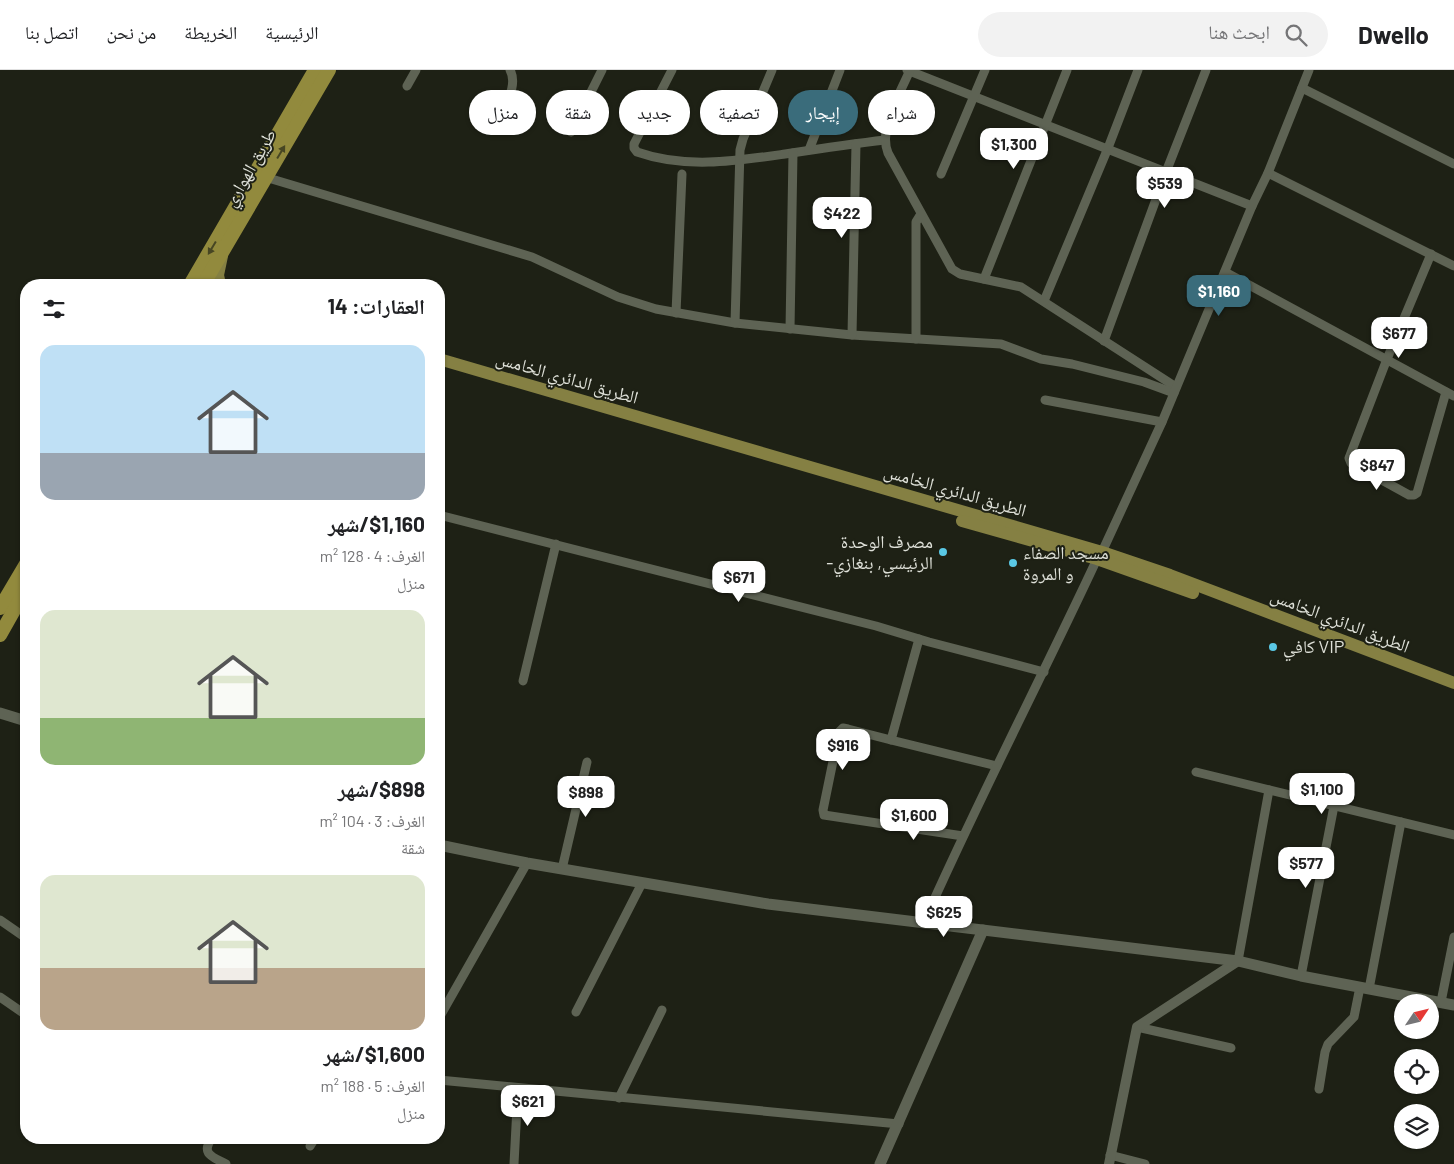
<!DOCTYPE html>
<html lang="ar">
<meta charset="utf-8">
<style>
:root{--surface:#fff;--page:#f2f2f2;--text:#202124;--muted:#757577;--line:#e0e0e0;--accent:#3a6c7b}
body{margin:0;font-family:Barlow,"Noto Naskh Arabic",sans-serif;background:var(--page);color:var(--text);direction:rtl;height:100vh;display:flex;flex-direction:column;font-size:19px;white-space:nowrap}
*{box-sizing:border-box;margin:0}
p{font-size:16px;color:var(--muted)}
.icon{flex:none;width:28px;height:28px;fill:none;stroke:currentColor;stroke-width:2;stroke-linecap:round;stroke-linejoin:round}
.map{position:relative;flex:1;overflow:hidden;direction:ltr}
.side{position:absolute;left:20px;top:209px;width:425px;height:865px;display:flex;flex-direction:column;background:var(--surface);border-radius:20px;box-shadow:0 1px 4px #0004;direction:rtl}
.side>*{flex:none}
.hud{position:absolute;left:460px;top:20px;width:475px;height:45px;direction:rtl;display:flex;gap:10px}
.needle{width:32px;rotate:55deg}
.tools{position:absolute;left:1394px;top:924px;display:grid;gap:10px}
.tools a{display:grid;place-items:center;width:45px;height:45px;border-radius:50%;background:var(--surface);box-shadow:0 1px 4px #0004;font-size:25px}
.price{position:absolute;translate:-50% -42px;padding:0 11px;border-radius:10px;background:#fff;color:#222;font-size:16px;line-height:32px;filter:drop-shadow(0 1px 2px #0008)}
.price::after{content:'';position:absolute;left:50%;top:30px;width:15px;height:11px;margin-left:-8px;background:inherit;clip-path:polygon(0 0,100% 0,50% 100%)}
.price.selected{background:var(--accent);color:#fff}
ul{padding:0;list-style:none}
li{display:grid;align-content:center;gap:10px;height:265px;padding:0 20px}
li span{display:grid;place-items:center;height:155px;border-radius:15px;color:#555}
li>.icon{margin-inline-start:auto}
span .icon{width:90px;height:90px;fill:#fffc;stroke-width:1}
li b{font-size:21px}
h2{display:flex;justify-content:space-between;align-items:center;height:60px;padding:0 20px;font-size:21px}
.pill{padding:0 18px;border-radius:22px;background:var(--surface);box-shadow:0 1px 4px #0004;font-size:18px;line-height:45px}
.pill.selected{background:var(--accent);color:#fff}
header{display:flex;align-items:center;gap:30px;box-sizing:border-box;height:70px;padding:0 25px;background:var(--surface);border-bottom:1px solid var(--line)}
header strong{font-size:24px}
nav{display:flex;gap:28px;margin-inline-start:auto;font-size:18px}
.search{width:350px;height:45px;background:var(--page);display:flex;align-items:center;gap:12px;box-sizing:border-box;padding:0 18px;border-radius:28px;color:var(--muted);font-size:19px}
.map>svg:first-child{display:block}
</style>
<header>
<strong>Dwello</strong>
<div class="search"><svg class="icon" aria-label="search" viewBox="0 0 24 24"><circle cx="10" cy="10" r="6"/><path d="M15 15l6 6"/></svg>ابحث هنا</div>
<nav><a>الرئيسية</a><a>الخريطة</a><a>من نحن</a><a>اتصل بنا</a></nav>
</header>
<div class="map">
<svg width="1454" height="1094" viewBox="0 0 1454 1094">
<rect width="100%" height="100%" fill="#1e2115"/>
<g fill="none" stroke-linecap="round" stroke-linejoin="round">
<!-- minor -->
<g stroke="#5e6354" stroke-width="9">
<path d="M 672,0 L 634,74 L 634,78 L 637,82 C 685,99 736,91 785,84 C 818,79 851,74 885,70"/>
<polyline points="907,0 1252,136"/>
<path d="M 910,0 C 900,24 878,58 888,83 L 952,199 L 960,204 L 1021,217 L 1176,317"/>
<polyline points="407,16 416,0"/>
<polyline points="1302,18 1454,94"/>
<path d="M 501,48 C 506,34 518,14 510,0"/>
<polyline points="571,62 602,0"/>
<polyline points="809,80 840,0"/>
<polyline points="1268,103 1454,196"/>
<polyline points="941,104 985,0"/>
<polyline points="265,107 532,187 618,227 656,239 735,253 852,265 1001,274 1041,289 1072,294 1144,312 1174,323"/>
<polyline points="1431,184 1387,289 1349,388 1351,393 1409,425 1414,425 1417,423 1446,322"/>
<polyline points="1225,202 1454,326"/>
<polyline points="984,209 1067,0"/>
<polyline points="1044,231 1108,78 1138,0"/>
<polyline points="676,243 682,104"/>
<polyline points="735,253 740,80 743,69 772,0"/>
<polyline points="790,259 793,83"/>
<polyline points="852,265 856,74"/>
<polyline points="916,269 916,152 921,144"/>
<polyline points="1104,271 1166,102 1206,0"/>
<polyline points="1045,330 1162,352"/>
<polyline points="439,445 876,556 929,572 1044,602"/>
<polyline points="1102,482 1162,352 1252,136 1268,103 1309,0"/>
<polyline points="919,569 891,670 997,696"/>
<polyline points="523,611 556,474"/>
<polyline points="891,670 848,659 843,658 839,662 823,740 824,745 963,766"/>
<polyline points="1196,702 1454,765"/>
<polyline points="562,799 587,692"/>
<polyline points="0,850 26,868"/>
<path d="M 924,852 C 978,730 1040,611 1097,489"/>
<polyline points="1238,891 1269,720"/>
<polyline points="1301,906 1334,736"/>
<polyline points="1369,919 1401,752"/>
<polyline points="0,927 26,945"/>
<polyline points="1441,932 1454,867"/>
<polyline points="576,942 642,813"/>
<polyline points="439,948 527,793"/>
<polyline points="1137,957 1231,978"/>
<polyline points="439,1010 899,1054"/>
<polyline points="1319,1019 1325,982 1328,974 1354,947 1360,917"/>
<polyline points="619,1028 662,940"/>
<path d="M 212,1068 C 200,1084 213,1087 226,1094"/>
<polyline points="310,1076 315,1068"/>
<polyline points="1110,1085 1145,1094"/>
<polyline points="514,1094 518,1018"/>
</g>
<!-- tertiary -->
<polyline stroke="#5e6354" stroke-width="10" points="1109,1094 1137,957 1238,891"/>
<!-- secondary -->
<g stroke="#5e6354" stroke-width="11">
<polyline points="0,643 26,651"/>
<polyline points="439,775 527,793 768,834 1238,891 1301,906 1454,935"/>
<polyline points="880,1094 983,860"/>
</g>
<!-- primary -->
<g stroke="#858043" stroke-width="12">
<polyline points="220,215 218,205 222,186"/>
<polyline points="439,289 1102,482 1170,505 1454,613"/>
<polyline points="962,451 1097,489 1193,523"/>
</g>
<!-- trunk -->
<g stroke="#928a3d" stroke-width="14">
<polyline points="190,215 315,0"/>
<polyline points="203,215 329,0"/>
<polyline points="0,538 26,494"/>
<polyline points="0,565 26,519"/>
</g>
</g>
<!-- one-way arrows -->
<defs><path id="oneway-solid" d="M-6-.8H1V-3.2L6.5 0L1 3.2V.8H-6Z" transform="scale(1.25)"/></defs>
<g fill="#474623">
<use href="#oneway-solid" transform="translate(281 82) rotate(-59)"/>
<use href="#oneway-solid" transform="translate(212 178) rotate(121)"/>
</g>
<!-- markers -->
<g fill="#5ac8e5" stroke="#1e2115" stroke-width="2">
<circle cx="943" cy="482" r="5"/>
<circle cx="1013" cy="493" r="5"/>
<circle cx="1273" cy="577" r="5"/>
</g>
<g text-anchor="middle" stroke-width="4" stroke-linejoin="round" paint-order="stroke">
<!-- street labels -->
<g font-size="18" fill="#dee0d8" stroke="#1e2115">
<text transform="translate(250 98) rotate(-60)" y="6">طريق الهواري</text>
<text transform="translate(567 308) rotate(16)" y="6">الطريق الدائري الخامس</text>
<text transform="translate(955 421) rotate(16)" y="6">الطريق الدائري الخامس</text>
<text transform="translate(1340 551) rotate(21)" y="6">الطريق الدائري الخامس</text>
</g>
<!-- poi labels -->
<g font-size="18" fill="#dee0d8" stroke="#1e2115" text-anchor="start">
<text x="933" y="478" text-anchor="end">مصرف الوحدة<tspan x="933" dy="21">-الرئيسي, بنغازي</tspan></text>
<text x="1023" y="489">مسجد الصفاء<tspan x="1023" dy="21">و المروة</tspan></text>
<text x="1283" y="583">كافي VIP</text>
</g>
</g>
</svg>
<div class="tools">
<a><svg class="needle" viewBox="-14 -14 28 28"><path d="M0-13l5 13h-10z" fill="#e53935"/><path d="M0 13l5-13h-10z" fill="#757577"/></svg></a>
<a><svg class="icon" aria-label="locate" viewBox="0 0 24 24"><circle cx="12" cy="12" r="6"/><path d="M12 2v4M12 18v4M2 12h4M18 12h4"/></svg></a>
<a><svg class="icon" aria-label="layers" viewBox="0 0 24 24"><path d="M12 4l9 5-9 5-9-5zM3 14l9 5 9-5"/></svg></a>
</div>
<b class="price" style="left:1014px;top:100px">$1,300</b>
<b class="price" style="left:1165px;top:139px">$539</b>
<b class="price" style="left:842px;top:169px">$422</b>
<b class="price selected" style="left:1219px;top:247px">$1,160</b>
<b class="price" style="left:1399px;top:289px">$677</b>
<b class="price" style="left:1377px;top:421px">$847</b>
<b class="price" style="left:739px;top:533px">$671</b>
<b class="price" style="left:843px;top:701px">$916</b>
<b class="price" style="left:1322px;top:745px">$1,100</b>
<b class="price" style="left:586px;top:748px">$898</b>
<b class="price" style="left:914px;top:771px">$1,600</b>
<b class="price" style="left:1306px;top:819px">$577</b>
<b class="price" style="left:944px;top:868px">$625</b>
<b class="price" style="left:528px;top:1057px">$621</b>
<div class="hud">
<a class="pill">شراء</a>
<a class="pill selected">إيجار</a>
<a class="pill">تصفية</a>
<a class="pill">جديد</a>
<a class="pill">شقة</a>
<a class="pill">منزل</a>
</div>
<section class="side">
<h2>العقارات: 14<svg class="icon" aria-label="filters" viewBox="0 0 24 24"><path d="M4 7h16M4 17h16"/><circle cx="9" cy="7" r="2"/><circle cx="15" cy="17" r="2"/></svg></h2>
<ul>
<li><span style="background:linear-gradient(#bfe0f5 70%,#9aa5b1 0)"><svg class="icon" aria-label="home" viewBox="0 0 24 24"><path d="M3 11l9-7 9 7M6 9v11h12V9"/></svg></span><div><b>$1,160/شهر</b><p>الغرف: 4 · 128 m²</p><p>منزل</p></div></li>
<li><span style="background:linear-gradient(#dfe7d0 70%,#8fb573 0)"><svg class="icon" aria-label="home" viewBox="0 0 24 24"><path d="M3 11l9-7 9 7M6 9v11h12V9"/></svg></span><div><b>$898/شهر</b><p>الغرف: 3 · 104 m²</p><p>شقة</p></div></li>
<li><span style="background:linear-gradient(#dfe7d0 60%,#b9a48a 0)"><svg class="icon" aria-label="home" viewBox="0 0 24 24"><path d="M3 11l9-7 9 7M6 9v11h12V9"/></svg></span><div><b>$1,600/شهر</b><p>الغرف: 5 · 188 m²</p><p>منزل</p></div></li>
</ul>
</section>
</div>
